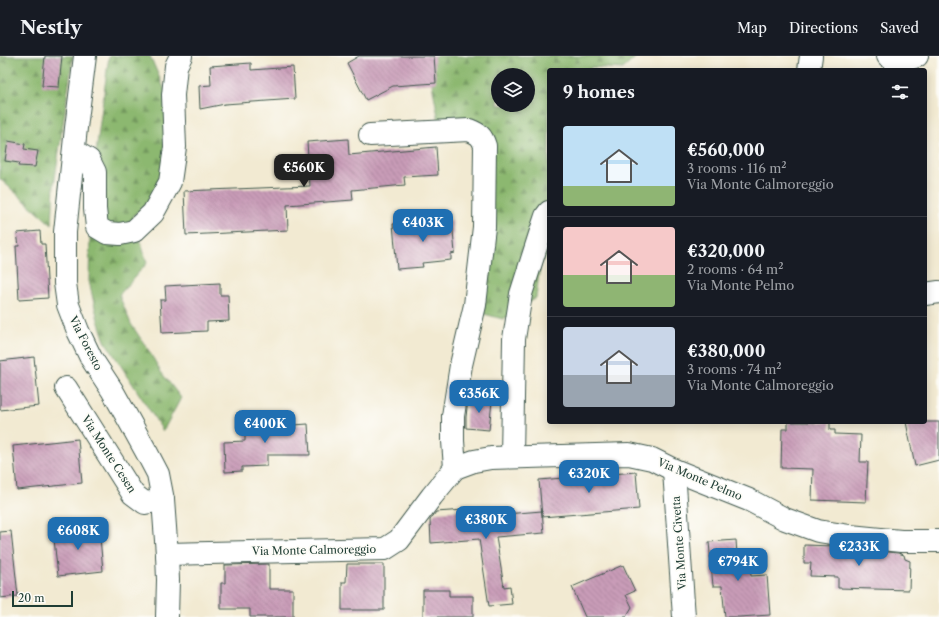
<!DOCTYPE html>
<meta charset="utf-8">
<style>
:root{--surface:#171b24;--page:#20242c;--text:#f1f3f6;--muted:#9ea1a6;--line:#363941;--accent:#1f6fb2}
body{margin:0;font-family:"Libre Caslon Text",serif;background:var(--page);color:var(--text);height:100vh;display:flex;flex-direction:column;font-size:15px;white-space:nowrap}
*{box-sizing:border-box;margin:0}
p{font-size:13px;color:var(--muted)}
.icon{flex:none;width:22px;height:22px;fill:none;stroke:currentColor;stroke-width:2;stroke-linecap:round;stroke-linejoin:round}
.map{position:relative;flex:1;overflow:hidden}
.panel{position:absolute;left:547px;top:12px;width:380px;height:356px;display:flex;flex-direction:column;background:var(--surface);border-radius:4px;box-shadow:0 2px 10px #0003}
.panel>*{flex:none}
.fabs{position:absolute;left:491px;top:12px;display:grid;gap:8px}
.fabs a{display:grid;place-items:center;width:44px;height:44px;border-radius:50%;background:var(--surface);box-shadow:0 2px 10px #0003;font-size:20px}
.scale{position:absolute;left:12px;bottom:10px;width:61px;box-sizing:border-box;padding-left:4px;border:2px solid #1f3d34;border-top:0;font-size:11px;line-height:14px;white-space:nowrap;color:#1f3d34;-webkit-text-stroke:3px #fdfcf7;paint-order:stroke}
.price{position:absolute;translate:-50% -34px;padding:0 9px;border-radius:8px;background:var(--accent);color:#fff;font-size:13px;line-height:26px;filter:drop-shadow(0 1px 2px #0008)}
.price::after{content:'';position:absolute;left:50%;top:24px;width:12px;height:9px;margin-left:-6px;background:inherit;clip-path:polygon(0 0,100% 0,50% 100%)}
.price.active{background:#222;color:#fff}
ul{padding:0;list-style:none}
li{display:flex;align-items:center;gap:12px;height:100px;padding:0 16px}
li+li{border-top:1px solid var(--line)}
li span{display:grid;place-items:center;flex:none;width:112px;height:80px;border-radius:4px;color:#555}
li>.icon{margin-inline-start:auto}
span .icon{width:48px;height:48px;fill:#fffc;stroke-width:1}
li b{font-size:17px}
h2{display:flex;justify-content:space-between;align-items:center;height:48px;padding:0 16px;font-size:17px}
header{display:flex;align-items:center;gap:24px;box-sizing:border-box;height:56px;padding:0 20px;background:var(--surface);border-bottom:1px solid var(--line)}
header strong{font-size:19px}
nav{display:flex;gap:22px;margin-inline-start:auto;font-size:14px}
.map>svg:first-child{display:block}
</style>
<header>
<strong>Nestly</strong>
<nav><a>Map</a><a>Directions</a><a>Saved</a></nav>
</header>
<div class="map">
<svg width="939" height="561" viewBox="0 0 939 561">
<defs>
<pattern id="forest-firs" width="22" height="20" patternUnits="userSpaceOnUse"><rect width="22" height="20" fill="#8cb870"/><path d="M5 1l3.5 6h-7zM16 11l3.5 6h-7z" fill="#72975d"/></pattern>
<pattern id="building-back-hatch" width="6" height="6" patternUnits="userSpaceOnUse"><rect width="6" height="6" fill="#c99cb8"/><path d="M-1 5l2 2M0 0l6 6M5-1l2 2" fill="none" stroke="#a38096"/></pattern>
</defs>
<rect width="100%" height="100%" fill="#fdfcf7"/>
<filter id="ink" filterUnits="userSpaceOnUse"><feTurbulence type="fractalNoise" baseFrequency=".025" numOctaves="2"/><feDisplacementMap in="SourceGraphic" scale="8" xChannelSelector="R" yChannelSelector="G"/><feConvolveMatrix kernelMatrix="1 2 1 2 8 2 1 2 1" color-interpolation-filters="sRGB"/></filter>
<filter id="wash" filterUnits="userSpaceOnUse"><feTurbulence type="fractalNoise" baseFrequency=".012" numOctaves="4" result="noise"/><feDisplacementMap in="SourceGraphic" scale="16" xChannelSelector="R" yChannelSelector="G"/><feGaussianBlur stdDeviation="0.9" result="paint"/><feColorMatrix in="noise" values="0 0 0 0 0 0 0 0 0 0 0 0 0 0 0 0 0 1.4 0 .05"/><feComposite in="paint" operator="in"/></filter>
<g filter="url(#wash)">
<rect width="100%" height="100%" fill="#f2ead2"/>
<!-- forest -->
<g fill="url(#forest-firs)" stroke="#567a52" fill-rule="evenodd">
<polygon points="0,0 73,0 54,129 52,169 0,123"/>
<polygon points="109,0 150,0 168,41 181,87 149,146 133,160 147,207 119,239 131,268 149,295 161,316 181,342 163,375 105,285 98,264 89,226 91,133"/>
<path d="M 427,0 L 637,0 L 623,13 L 591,11 L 590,14 L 549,14 L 549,194 L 540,210 L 536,242 L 519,254 L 503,263 L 484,258 L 483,113 L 469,82 L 439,66 ZM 498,19 L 528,19 L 528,49 L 498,49 Z"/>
</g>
<g id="blocks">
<!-- building -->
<g fill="url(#building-back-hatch)">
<polygon points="45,0 62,0 59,31 42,30"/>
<polygon points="359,0 434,0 436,27 393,30 366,44 347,7"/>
<polygon points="251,7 251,14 293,11 295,43 225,48 200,53 199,30 211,29 210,10"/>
<polygon points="348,83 349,99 436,91 438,119 404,121 405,129 352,134 353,144 287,149 288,174 186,179 184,135 310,130 307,86"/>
<polygon points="8,85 25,88 24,93 38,95 35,111 18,110 19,107 5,105"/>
<polygon points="452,164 455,197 451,198 451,204 422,207 423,211 397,213 393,168"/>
<polygon points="40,175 41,188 45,188 48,242 19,244 16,190 19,190 17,177"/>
<polygon points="220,227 220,239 228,239 229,265 207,266 207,275 162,277 160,244 166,244 165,230"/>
<polygon points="34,301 39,350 0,354 0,305"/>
<polygon points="468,343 492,345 489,374 466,372 466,361"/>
<polygon points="265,358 266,371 308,368 310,399 267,399 267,410 242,411 242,415 225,416 224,386 245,385 245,359"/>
<polygon points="788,366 830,366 830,374 835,374 835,378 861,379 860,406 868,406 866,446 812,444 813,413 781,412 782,373 788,373"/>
<polygon points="906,366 939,366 939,404 915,410"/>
<polygon points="78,383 82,427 17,434 13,390"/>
<polygon points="636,416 639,453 542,461 539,424"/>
<polygon points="493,452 493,459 542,455 544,477 496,481 504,531 510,530 512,548 489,550 479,483 431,487 430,464 436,456"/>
<polygon points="99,470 103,515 58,520 53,474"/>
<polygon points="11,475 18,540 0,542 0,476"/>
<polygon points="736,484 737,499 749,498 751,520 767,519 770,559 739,561 725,561 722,530 713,530 709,486"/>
<polygon points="804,489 834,490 898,497 904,499 905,503 910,505 909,534 838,532 838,521 810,520 811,507 804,507"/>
<polygon points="269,508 269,533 293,533 293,561 250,561 250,553 221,553 221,527 225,527 225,509"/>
<polygon points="347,508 384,508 384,554 342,554 342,526 346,526"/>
<polygon points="623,509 635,535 626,539 632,551 626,561 585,561 572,531"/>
<polygon points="423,534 449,534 449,540 473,540 473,561 423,561"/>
</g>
</g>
</g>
<g filter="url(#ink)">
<use href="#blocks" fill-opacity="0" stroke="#3f574c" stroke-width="1"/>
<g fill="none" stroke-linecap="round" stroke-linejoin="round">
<defs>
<g id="minor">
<polyline points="85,0 76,72 65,176 65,227 68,249 78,275 91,302 112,334 131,368 147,397 158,418 163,444 167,498 168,524 167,561"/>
<polyline points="888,0 892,3 904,5 917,0"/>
<polyline points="809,14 811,0"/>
<polyline points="74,95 89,104 95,116 95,153 97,171 107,177 120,178 134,175 153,157 170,126 175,91 173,39 176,10 181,0"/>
<polyline points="925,238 939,236"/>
<polyline points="66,332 133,438 145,447 163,444"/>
<polyline points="512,401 514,283 521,238 541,175 546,160 549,156"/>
<polyline points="455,412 474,405 491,402 629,398 652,403 674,414 749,444 785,463 818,475 850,480 901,485 939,485"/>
<polyline points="674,414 684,561"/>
<path d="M 167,498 L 385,493 L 399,484 L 432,440 L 455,412 L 453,385 L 453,360 L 461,309 L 475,249 L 484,171 L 485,90 C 482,80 479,78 469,74 L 370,79"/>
</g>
</defs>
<!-- minor casing -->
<use href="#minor" stroke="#3f574c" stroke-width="24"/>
<!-- minor -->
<use href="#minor" stroke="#fff" stroke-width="22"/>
</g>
</g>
<g text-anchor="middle" stroke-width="3.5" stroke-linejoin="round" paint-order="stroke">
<!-- street labels -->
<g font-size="11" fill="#1f3d34" stroke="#fdfcf7">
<text transform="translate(86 287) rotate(63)" y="4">Via Foresto</text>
<text transform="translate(109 398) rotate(57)" y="4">Via Monte Cesen</text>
<text transform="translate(700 423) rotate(23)" y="4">Via Monte Pelmo</text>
<text transform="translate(679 487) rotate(-94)" y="4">Via Monte Civetta</text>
<text transform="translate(314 494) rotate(-1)" y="4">Via Monte Calmoreggio</text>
</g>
</g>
</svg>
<div class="fabs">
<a><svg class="icon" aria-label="layers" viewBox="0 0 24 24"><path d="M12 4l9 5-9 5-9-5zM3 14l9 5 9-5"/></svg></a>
</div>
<div class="scale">20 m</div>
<b class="price active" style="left:304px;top:132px">€560K</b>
<b class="price" style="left:423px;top:187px">€403K</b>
<b class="price" style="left:479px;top:358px">€356K</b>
<b class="price" style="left:265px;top:388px">€400K</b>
<b class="price" style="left:589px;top:438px">€320K</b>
<b class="price" style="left:486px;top:484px">€380K</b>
<b class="price" style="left:78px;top:495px">€608K</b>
<b class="price" style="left:859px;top:511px">€233K</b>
<b class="price" style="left:738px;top:526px">€794K</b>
<section class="panel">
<h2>9 homes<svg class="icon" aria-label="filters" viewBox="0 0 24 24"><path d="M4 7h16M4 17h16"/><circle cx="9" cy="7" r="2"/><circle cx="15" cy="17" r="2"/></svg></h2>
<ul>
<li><span style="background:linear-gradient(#bfe0f5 75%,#8fb573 0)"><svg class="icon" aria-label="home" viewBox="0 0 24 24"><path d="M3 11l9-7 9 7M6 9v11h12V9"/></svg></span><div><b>€560,000</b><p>3 rooms · 116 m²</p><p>Via Monte Calmoreggio</p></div></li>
<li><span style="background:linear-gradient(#f6c9c9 60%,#8fb573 0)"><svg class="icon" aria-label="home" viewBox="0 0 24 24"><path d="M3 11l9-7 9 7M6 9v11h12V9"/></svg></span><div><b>€320,000</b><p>2 rooms · 64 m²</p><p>Via Monte Pelmo</p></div></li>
<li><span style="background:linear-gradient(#c9d6e8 60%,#9aa5b1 0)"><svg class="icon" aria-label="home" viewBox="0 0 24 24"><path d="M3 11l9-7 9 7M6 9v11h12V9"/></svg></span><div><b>€380,000</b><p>3 rooms · 74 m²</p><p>Via Monte Calmoreggio</p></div></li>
</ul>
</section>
</div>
